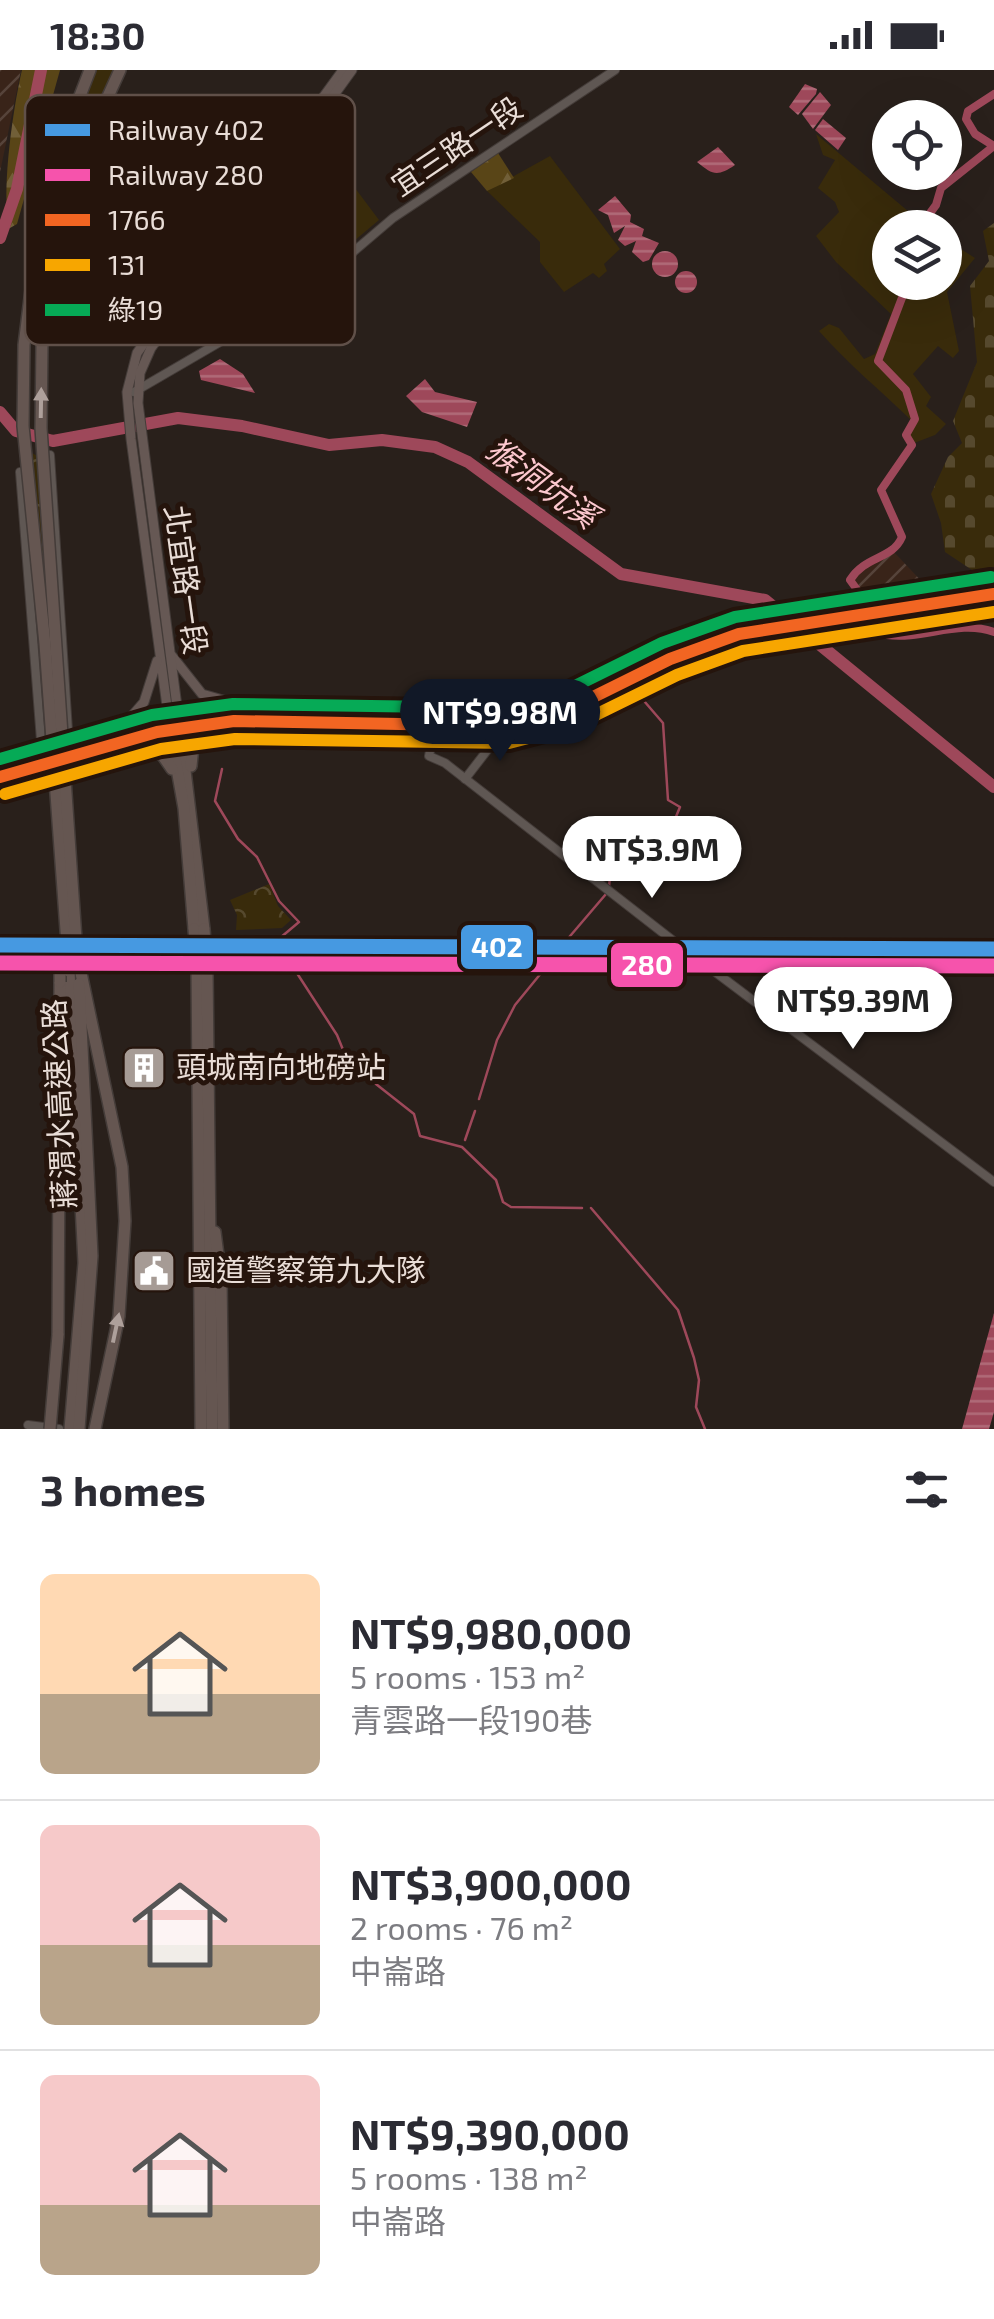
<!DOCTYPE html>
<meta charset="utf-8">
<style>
:root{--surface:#fff;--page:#f7f7f7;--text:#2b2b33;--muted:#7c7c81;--line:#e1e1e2;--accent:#111827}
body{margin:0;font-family:"Exo 2","Noto Sans TC",sans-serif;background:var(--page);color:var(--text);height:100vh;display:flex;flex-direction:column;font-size:38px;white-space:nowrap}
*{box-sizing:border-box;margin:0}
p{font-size:32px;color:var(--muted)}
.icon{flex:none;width:55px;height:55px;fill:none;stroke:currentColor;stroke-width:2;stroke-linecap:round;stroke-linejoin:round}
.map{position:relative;height:1359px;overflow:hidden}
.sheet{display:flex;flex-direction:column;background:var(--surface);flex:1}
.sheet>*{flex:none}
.buttons{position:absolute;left:872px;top:30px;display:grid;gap:20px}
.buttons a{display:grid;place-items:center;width:90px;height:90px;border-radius:50%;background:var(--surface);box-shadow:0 10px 40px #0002;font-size:50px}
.price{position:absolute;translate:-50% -85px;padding:0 22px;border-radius:35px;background:#fff;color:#222;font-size:32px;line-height:65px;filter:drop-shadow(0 2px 5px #0008)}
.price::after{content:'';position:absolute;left:50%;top:60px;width:30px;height:22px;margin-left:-15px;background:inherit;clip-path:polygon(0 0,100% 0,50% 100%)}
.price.on{background:var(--accent);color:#fff}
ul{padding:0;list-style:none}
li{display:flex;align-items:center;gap:30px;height:250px;padding:0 40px}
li+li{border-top:2px solid var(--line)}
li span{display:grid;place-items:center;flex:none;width:280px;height:200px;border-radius:15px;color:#555}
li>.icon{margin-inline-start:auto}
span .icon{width:120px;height:120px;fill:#fffc;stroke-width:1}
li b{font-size:42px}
h2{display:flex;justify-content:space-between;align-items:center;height:120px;padding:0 40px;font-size:42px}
.status{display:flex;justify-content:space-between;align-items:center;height:70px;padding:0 50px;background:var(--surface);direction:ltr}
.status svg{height:28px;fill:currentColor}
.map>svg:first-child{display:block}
</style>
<div class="status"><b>18:30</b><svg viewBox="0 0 49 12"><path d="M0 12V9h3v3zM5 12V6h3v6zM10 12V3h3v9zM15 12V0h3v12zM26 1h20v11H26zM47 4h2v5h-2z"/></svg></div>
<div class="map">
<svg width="994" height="1359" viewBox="0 0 994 1359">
<defs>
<pattern id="industrial-furrows" width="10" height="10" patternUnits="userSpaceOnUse" patternTransform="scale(2.5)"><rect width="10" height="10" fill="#392419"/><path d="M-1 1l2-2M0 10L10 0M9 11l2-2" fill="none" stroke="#56433a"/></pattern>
<pattern id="forest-firs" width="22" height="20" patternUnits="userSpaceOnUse" patternTransform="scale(2.5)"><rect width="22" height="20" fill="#594517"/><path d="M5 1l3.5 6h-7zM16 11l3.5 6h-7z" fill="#715f38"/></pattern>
<pattern id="cemetery-stones" width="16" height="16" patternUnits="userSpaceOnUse" patternTransform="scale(2.5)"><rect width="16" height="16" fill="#392b0b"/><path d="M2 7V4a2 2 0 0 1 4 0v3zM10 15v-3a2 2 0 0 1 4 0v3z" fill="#56492e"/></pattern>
<pattern id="park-crowns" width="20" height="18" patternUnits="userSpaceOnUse" patternTransform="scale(2.5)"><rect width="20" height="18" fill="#392b0b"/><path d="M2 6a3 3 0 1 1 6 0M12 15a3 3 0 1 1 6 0" fill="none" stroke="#56492e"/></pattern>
<pattern id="water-rules" width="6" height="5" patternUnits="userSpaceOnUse" patternTransform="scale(2.5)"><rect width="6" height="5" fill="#9e485a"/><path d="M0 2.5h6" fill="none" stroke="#b06b79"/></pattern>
</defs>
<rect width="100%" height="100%" fill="#29201b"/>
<!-- industrial -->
<g fill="url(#industrial-furrows)">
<polygon points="0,0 21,0 0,102"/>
<polygon points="893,481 926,516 868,525 854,512 856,503"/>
</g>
<!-- grass -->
<g fill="#392b0b">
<polygon points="95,0 114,0 62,125 52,166 44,160 61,91"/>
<path d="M 816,64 L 927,157 L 890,158 L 890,212 L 945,212 L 945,169 L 975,188 L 947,222 L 959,281 L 953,288 L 938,276 L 913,304 L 931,327 L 926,336 L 946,354 L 935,365 L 909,375 L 906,366 L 911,350 C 880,320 848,294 819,261 L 829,254 L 839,258 L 864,289 L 875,284 L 891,244 L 836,192 L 816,166 L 839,142 L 835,132 L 818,118 L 835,90 L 823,85 Z"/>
<polygon points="313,70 332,96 337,94 379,150 310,208 295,181 308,177 322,186 327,181 311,155 311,142 301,136 282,140 268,126"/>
<polygon points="550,86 620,179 604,194 607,201 599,208 593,203 564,222 540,192 540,172 487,121"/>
</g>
<!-- forest -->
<g fill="url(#forest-firs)">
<path d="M 22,0 L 60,0 L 17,154 L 10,158 C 0,127 13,38 22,0 Z"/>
<polygon points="498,83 514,108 487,121 471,102"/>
</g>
<!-- cemetery -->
<polygon fill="url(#cemetery-stones)" points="994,153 994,497 972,500 945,482 941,453 931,424 948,387 962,373 953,351 977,292 970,216 989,191 983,161"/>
<!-- park -->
<g fill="url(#park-crowns)">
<polygon points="21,378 46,390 55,513 34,529"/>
<polygon points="269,814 278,836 291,850 282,858 236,860 237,845 230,830"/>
</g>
<!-- water -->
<g fill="url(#water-rules)">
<polygon points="805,14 817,19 816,24 798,45 789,37"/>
<polygon points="820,22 831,35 813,59 802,44"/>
<polygon points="823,49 846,68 838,80 815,60"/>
<path d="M 718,77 L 735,95 C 717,107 713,105 697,92 Z"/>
<polygon points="615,126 631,145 630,152 644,159 642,166 659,173 649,190 643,192 632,182 636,171 625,176 618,170 625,156 614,163 608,145 598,140"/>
<circle cx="665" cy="194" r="13"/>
<circle cx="686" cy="212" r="11"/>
<polygon points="220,289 243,304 255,323 201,310 199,301"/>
<polygon points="425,309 435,322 477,332 467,357 422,342 406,326"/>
<polygon points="994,1243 994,1342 989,1359 962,1359"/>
</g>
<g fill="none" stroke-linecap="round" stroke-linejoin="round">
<!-- stream -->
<g stroke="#9e485a" stroke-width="2.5">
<polyline points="222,699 215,731 238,769 257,787 279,831 299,852 280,868 283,873"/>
<polyline points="609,816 610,808 668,766 680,737 668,730 663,653 632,617"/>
<polyline points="565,872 606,824"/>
<polyline points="287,882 289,887"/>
<polyline points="293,897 337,965 348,992 414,1044 420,1066 462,1077 496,1110 503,1132 511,1137 582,1138"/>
<polyline points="479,1029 497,970 515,935 560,880"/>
<polyline points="465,1070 475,1041"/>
<polyline points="591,1138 678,1240 694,1288 699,1310 696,1337 705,1359"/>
</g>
<!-- canal -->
<g stroke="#9e485a" stroke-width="8">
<polyline points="919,158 936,135 941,118 994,76 975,64 966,49 968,41 994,24"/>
<path d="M 861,525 L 850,510 C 866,485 892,490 902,467 L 881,420 L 912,375 L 906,365 L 915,349 L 906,320 L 878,291 L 908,212"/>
<path d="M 876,548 L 887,565 C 923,570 959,549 994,562"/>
</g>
<!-- river -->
<g stroke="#9e485a" stroke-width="12">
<polyline points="0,168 17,119 41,0"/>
<polyline points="0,342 16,361 53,371 178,348 242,356 329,375 382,370 435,377 468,392 621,504 765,530 994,717"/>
</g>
<defs>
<g id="minor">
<polyline points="134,322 306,222 393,148 615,0"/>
<polyline points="50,385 69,676"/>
<polyline points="20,402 42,683"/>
<polyline points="436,650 429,686 445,693 676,873"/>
<polyline points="465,709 506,656"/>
<polyline points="690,883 994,1112"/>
<polyline points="28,1355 59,1359"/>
</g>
<g id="major">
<polyline points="172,586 202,624 240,635"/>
<polyline points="169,651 131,369 127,322 137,283 343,0"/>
<polyline points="179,652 138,333 140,303 151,278 352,0"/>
<polyline points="118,662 144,632 157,591"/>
<polyline points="103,682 151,679"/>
<path d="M 0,692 C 87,674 169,641 259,638 C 349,635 442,659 531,640 C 596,627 648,580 710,560 C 801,530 900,527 994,513"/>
<polyline points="0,707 157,662 234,651 506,656 565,641 670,589 739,564 994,524"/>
</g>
<g id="highway">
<polyline points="39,158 66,62 90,0"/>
<polyline points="57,167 90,66 120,0"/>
<polyline points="180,659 204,859"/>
<polyline points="170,660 184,738 194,859"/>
<polyline points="151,679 163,686 172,699"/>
<polyline points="191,696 193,676 206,660"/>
<polyline points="77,884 122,1097 125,1151 119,1246 95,1359"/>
<polyline points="197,899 201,1359"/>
<polyline points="207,899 212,1359"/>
<polyline points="69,901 84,1193 70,1359"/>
<polyline points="215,1162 221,1208 223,1359"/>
<polyline points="58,1265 60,912"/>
<polyline points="79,1359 92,1186 79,914"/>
</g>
</defs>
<!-- minor casing -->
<use href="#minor" stroke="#443c39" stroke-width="10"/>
<!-- major casing -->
<use href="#major" stroke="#443c39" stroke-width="11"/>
<!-- highway casing -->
<use href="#highway" stroke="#443c39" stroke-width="14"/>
<!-- minor -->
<use href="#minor" stroke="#5f5753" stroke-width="8"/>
<!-- major -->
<use href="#major" stroke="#665854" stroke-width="9"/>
<!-- highway -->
<use href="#highway" stroke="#655651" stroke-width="11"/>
<defs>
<polyline id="rail" points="0,872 994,876"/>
</defs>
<!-- rail casing -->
<use href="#rail" stroke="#605a56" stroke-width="6"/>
<!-- rail -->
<use href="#rail" stroke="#25140c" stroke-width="2.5" stroke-dasharray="8" stroke-linecap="butt"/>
<defs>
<g id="highway-bridge">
<polyline points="39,158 24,275 23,356 45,574 69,901"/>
<polyline points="57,167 42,273 41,358 77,884"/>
<polyline points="194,859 197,899"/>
<polyline points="204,859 207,899"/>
<polyline points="60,912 60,876"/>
<polyline points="50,1359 58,1265"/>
</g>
</defs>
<!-- highway-bridge casing -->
<use href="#highway-bridge" stroke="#443c39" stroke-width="14" stroke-linecap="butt"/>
<!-- highway-bridge -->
<use href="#highway-bridge" stroke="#655651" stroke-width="11"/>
<defs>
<polyline id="bus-1" points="0,707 157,662 234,651 506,656 565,641 670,589 739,564 994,524"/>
<polyline id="bus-2" points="5,724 161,679 235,669 509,673 571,657 677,605 743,581 994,542"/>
<polyline id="bus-3" points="0,689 152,645 233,634 504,638 559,624 662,573 735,547 991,507"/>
</defs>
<!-- bus-1 casing -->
<use href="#bus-1" stroke="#25140c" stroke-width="20"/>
<!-- bus-2 casing -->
<use href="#bus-2" stroke="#25140c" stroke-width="20"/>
<!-- bus-3 casing -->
<use href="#bus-3" stroke="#25140c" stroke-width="20"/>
<!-- bus-1 -->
<use href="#bus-1" stroke="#f26522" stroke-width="12"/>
<!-- bus-2 -->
<use href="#bus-2" stroke="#f7a600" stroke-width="12"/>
<!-- bus-3 -->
<use href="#bus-3" stroke="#06aa56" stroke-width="12"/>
<defs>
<polyline id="rail-1" points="0,875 994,879"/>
<polyline id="rail-2" points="0,893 994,896"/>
</defs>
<!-- rail-1 casing -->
<use href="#rail-1" stroke="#25140c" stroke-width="22"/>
<!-- rail-2 casing -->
<use href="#rail-2" stroke="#25140c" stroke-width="22"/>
<!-- rail-1 -->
<use href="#rail-1" stroke="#4699e1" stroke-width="15"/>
<!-- rail-2 -->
<use href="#rail-2" stroke="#f653ac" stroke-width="15"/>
</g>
<!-- one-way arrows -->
<defs><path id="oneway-solid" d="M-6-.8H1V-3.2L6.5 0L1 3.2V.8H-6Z" transform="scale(2.5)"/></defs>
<g fill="#aea09b">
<use href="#oneway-solid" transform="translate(41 333) rotate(-89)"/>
<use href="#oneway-solid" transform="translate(116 1258) rotate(-78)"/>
</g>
<!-- icons -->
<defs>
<symbol id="building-square" viewBox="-11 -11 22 22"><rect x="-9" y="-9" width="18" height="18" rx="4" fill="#a69b95" stroke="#25140c"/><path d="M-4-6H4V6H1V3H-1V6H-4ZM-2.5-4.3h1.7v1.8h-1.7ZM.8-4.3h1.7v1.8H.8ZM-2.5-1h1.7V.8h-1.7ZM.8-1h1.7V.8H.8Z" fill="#fff"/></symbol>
<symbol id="civic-square" viewBox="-11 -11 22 22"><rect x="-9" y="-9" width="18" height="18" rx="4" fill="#a69b95" stroke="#25140c"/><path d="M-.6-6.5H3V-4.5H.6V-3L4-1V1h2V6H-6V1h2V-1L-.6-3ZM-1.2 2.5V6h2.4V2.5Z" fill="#fff"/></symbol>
</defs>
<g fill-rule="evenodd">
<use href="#building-square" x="119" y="973" width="50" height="50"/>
<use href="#civic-square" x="129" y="1176" width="50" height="50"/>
</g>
<g text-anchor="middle" stroke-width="10" stroke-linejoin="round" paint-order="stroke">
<!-- street labels -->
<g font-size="30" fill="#e9ddd7" stroke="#25140c">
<text transform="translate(457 77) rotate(-34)" y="10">宜三路一段</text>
<text transform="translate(185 510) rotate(82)" y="10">北宜路一段</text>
<text transform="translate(60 1034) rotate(-93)" y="10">蔣渭水高速公路</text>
</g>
<!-- poi labels -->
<g font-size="30" fill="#e9ddd7" stroke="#25140c" text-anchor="start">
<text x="176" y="1008">頭城南向地磅站</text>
<text x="186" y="1211">國道警察第九大隊</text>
</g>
<!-- water labels -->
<g font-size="32" font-style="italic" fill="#fdc8cf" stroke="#25140c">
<text transform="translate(542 413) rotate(36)" y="11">猴洞坑溪</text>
</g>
</g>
<!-- legend -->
<rect x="25" y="25" width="330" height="250" rx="15" fill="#25140c" stroke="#605049" stroke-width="2.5"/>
<rect x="45" y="54" width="45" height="12" fill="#4699e1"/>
<rect x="45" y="99" width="45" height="12" fill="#f653ac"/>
<rect x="45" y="144" width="45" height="12" fill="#f26522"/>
<rect x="45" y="189" width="45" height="12" fill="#f7a600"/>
<rect x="45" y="234" width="45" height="12" fill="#06aa56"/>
<g font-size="28" fill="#e9ddd7">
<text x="108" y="70">Railway 402</text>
<text x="108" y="115">Railway 280</text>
<text x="108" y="160">1766</text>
<text x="108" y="205">131</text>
<text x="108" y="250">綠19</text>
</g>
<g stroke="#25140c" stroke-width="4">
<rect x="459" y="853" width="76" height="48" rx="10" fill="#4699e1"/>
<rect x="609" y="871" width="76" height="48" rx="10" fill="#f653ac"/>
</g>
<g font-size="28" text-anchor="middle" font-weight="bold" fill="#fff">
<text x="497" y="887">402</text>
<text x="647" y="905">280</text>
</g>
</svg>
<div class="buttons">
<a><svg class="icon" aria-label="locate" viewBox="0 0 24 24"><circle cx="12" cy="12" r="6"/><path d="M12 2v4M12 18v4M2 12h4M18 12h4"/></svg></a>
<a><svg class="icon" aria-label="layers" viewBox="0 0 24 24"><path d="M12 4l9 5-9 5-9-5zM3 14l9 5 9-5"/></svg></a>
</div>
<b class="price on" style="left:500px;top:694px">NT$9.98M</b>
<b class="price" style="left:652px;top:831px">NT$3.9M</b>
<b class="price" style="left:853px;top:982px">NT$9.39M</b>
</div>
<section class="sheet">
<h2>3 homes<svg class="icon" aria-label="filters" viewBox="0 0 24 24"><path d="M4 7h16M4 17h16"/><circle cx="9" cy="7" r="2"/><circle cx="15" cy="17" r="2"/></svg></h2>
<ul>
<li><span style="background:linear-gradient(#ffd9b3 60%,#b9a48a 0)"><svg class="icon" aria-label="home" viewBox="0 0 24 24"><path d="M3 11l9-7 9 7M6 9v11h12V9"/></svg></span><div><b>NT$9,980,000</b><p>5 rooms · 153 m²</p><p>青雲路一段190巷</p></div></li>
<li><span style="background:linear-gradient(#f6c9c9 60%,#b9a48a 0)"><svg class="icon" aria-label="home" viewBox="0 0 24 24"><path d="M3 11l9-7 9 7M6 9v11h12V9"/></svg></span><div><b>NT$3,900,000</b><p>2 rooms · 76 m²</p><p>中崙路</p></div></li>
<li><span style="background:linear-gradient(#f6c9c9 65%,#b9a48a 0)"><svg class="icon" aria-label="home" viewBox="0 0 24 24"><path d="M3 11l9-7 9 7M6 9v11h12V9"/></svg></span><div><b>NT$9,390,000</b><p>5 rooms · 138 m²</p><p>中崙路</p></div></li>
</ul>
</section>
